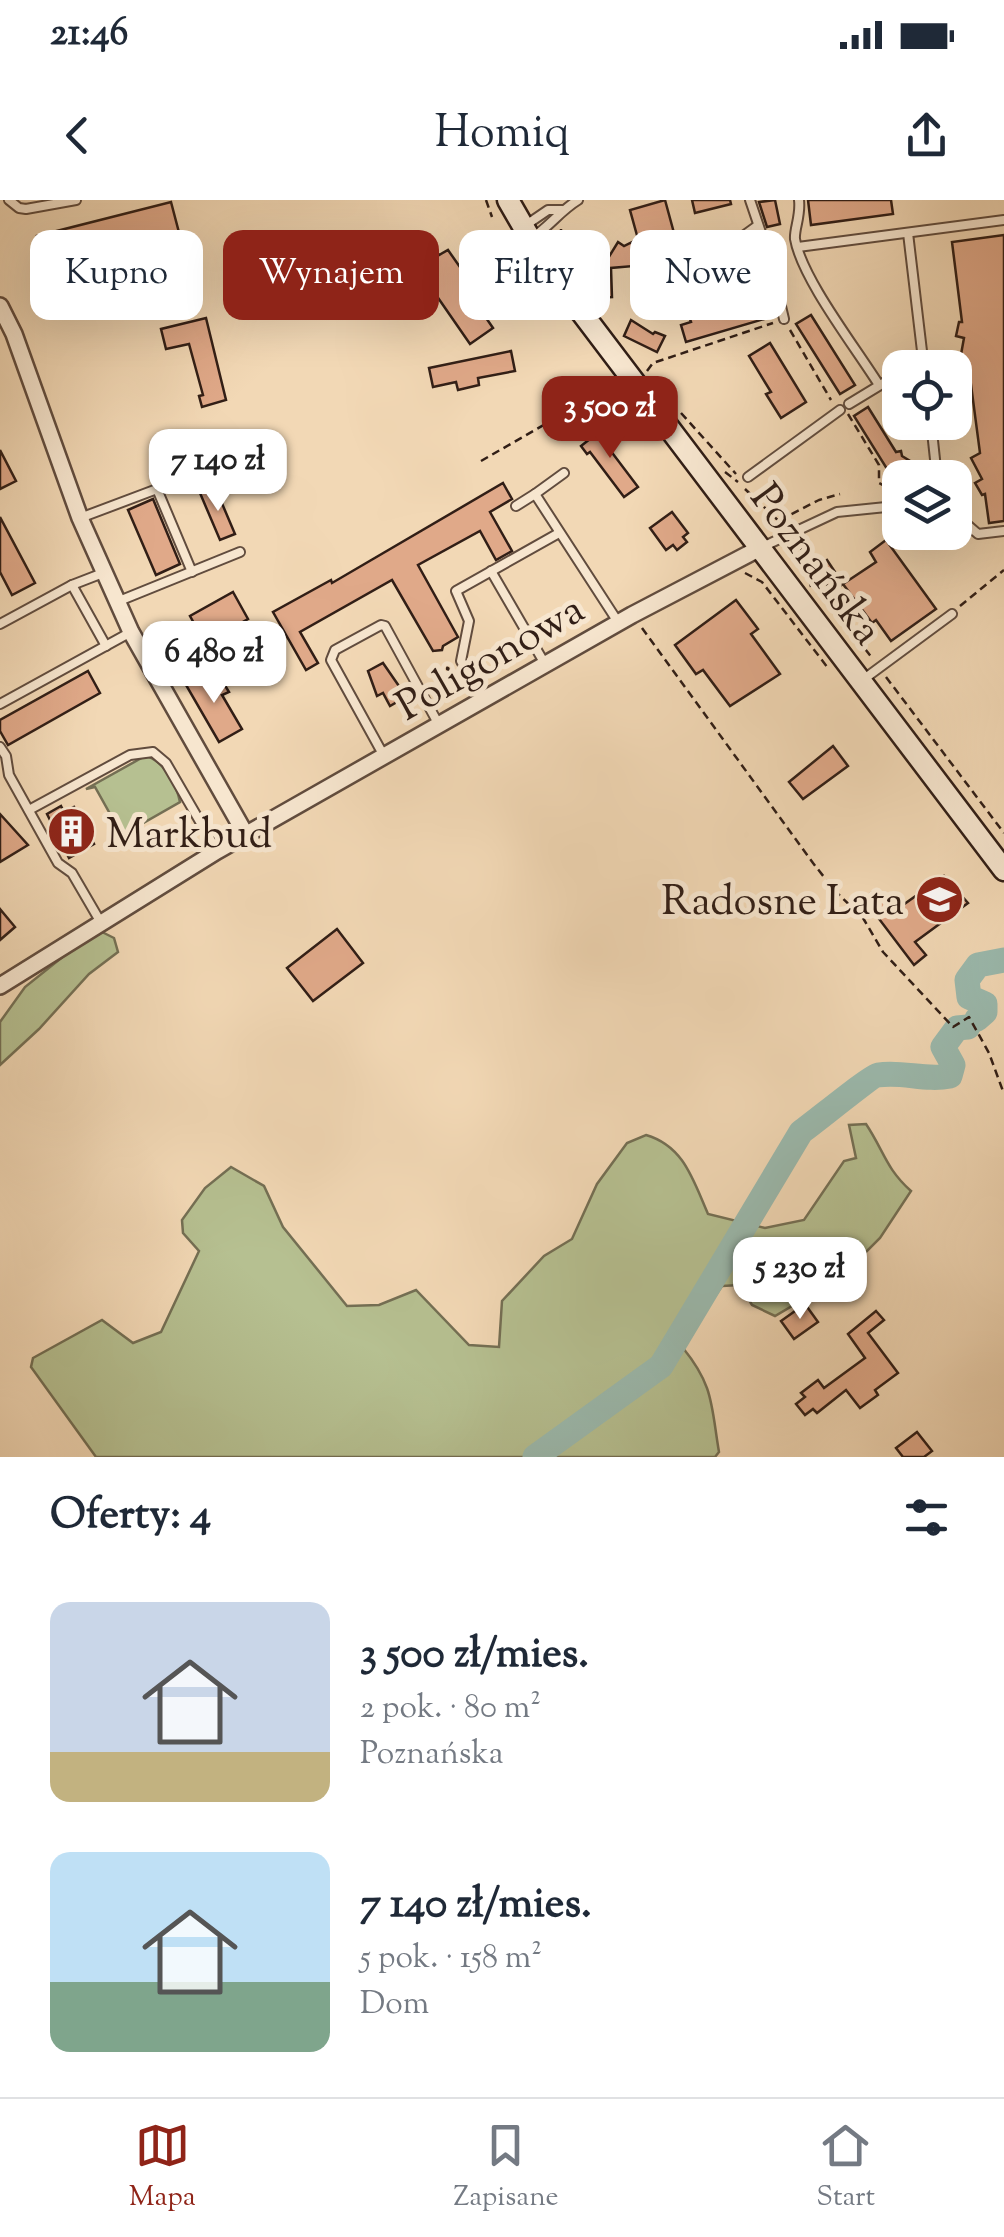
<!DOCTYPE html>
<html lang="pl">
<meta charset="utf-8">
<style>
:root{--surface:#fff;--page:#f2f2f3;--text:#1f2937;--muted:#747a83;--line:#e0e1e3;--accent:#8f2418}
body{margin:0;font-family:"Sorts Mill Goudy",serif;background:var(--page);color:var(--text);height:100vh;display:flex;flex-direction:column;font-size:38px;white-space:nowrap}
*{box-sizing:border-box;margin:0}
p{font-size:32px;color:var(--muted)}
.icon{flex:none;width:55px;height:55px;fill:none;stroke:currentColor;stroke-width:2;stroke-linecap:round;stroke-linejoin:round}
.map{position:relative;height:1257px;overflow:hidden}
.sheet{display:flex;flex-direction:column;background:var(--surface);flex:1}
.sheet>*{flex:none}
.guide{position:absolute;left:30px;top:30px;width:945px;height:90px;display:flex;gap:20px}
.buttons{position:absolute;left:882px;top:150px;display:grid;gap:20px}
.buttons a{display:grid;place-items:center;width:90px;height:90px;border-radius:20px;background:var(--surface);box-shadow:0 10px 40px #0002;font-size:50px}
.price{position:absolute;translate:-50% -85px;padding:0 22px;border-radius:20px;background:#fff;color:#222;font-size:32px;line-height:65px;filter:drop-shadow(0 2px 5px #0008)}
.price::after{content:'';position:absolute;left:50%;top:60px;width:30px;height:22px;margin-left:-15px;background:inherit;clip-path:polygon(0 0,100% 0,50% 100%)}
.price.current{background:var(--accent);color:#fff}
ul{padding:0;list-style:none}
li{display:flex;align-items:center;gap:30px;height:250px;padding:0 50px}
li span{display:grid;place-items:center;flex:none;width:280px;height:200px;border-radius:20px;color:#555}
li>.icon{margin-inline-start:auto}
span .icon{width:120px;height:120px;fill:#fffc;stroke-width:1}
li b{font-size:42px}
h2{display:flex;justify-content:space-between;align-items:center;height:120px;padding:0 50px;font-size:42px}
.pill{padding:0 35px;border-radius:20px;background:var(--surface);box-shadow:0 10px 40px #0002;font-size:35px;line-height:90px}
.pill.current{background:var(--accent);color:#fff}
.status{display:flex;justify-content:space-between;align-items:center;height:70px;padding:0 50px;background:var(--surface);direction:ltr}
.status svg{height:28px;fill:currentColor}
header{display:flex;justify-content:space-between;align-items:center;height:130px;padding:0 50px;background:var(--surface);font-size:45px;font-weight:600}
.tabs{display:flex;justify-content:space-around;align-items:center;height:140px;border-top:2px solid var(--line);background:var(--surface);font-size:28px;color:var(--muted)}
.tabs a{display:grid;justify-items:center;gap:5px}
.tabs .current{color:var(--accent)}
.map>svg:first-child{display:block}
</style>
<div class="status"><b>21:46</b><svg viewBox="0 0 49 12"><path d="M0 12V9h3v3zM5 12V6h3v6zM10 12V3h3v9zM15 12V0h3v12zM26 1h20v11H26zM47 4h2v5h-2z"/></svg></div>
<header><svg class="icon" aria-label="back" viewBox="0 0 24 24"><path d="M15 5l-7 7 7 7"/></svg>Homiq<svg class="icon" aria-label="share" viewBox="0 0 24 24"><path d="M12 15V3M7 8l5-5 5 5M5 13v7h14v-7"/></svg></header>
<div class="map">
<svg width="1004" height="1257" viewBox="0 0 1004 1257">
<rect width="100%" height="100%" fill="#f2d8b5"/>
<filter id="stains"><feTurbulence type="fractalNoise" baseFrequency=".002" numOctaves="4"/><feColorMatrix values="0 0 0 0 .2 0 0 0 0 .09 0 0 0 0 .02 0 0 0 .5 -.17"/></filter>
<radialGradient id="worn" r=".72"><stop offset=".6" stop-color="#630" stop-opacity="0"/><stop offset="1" stop-color="#630" stop-opacity=".3"/></radialGradient>
<!-- green -->
<g fill="#b6c091" stroke="#746f54" stroke-width="2.5">
<path d="M 145,556 C 163,559 177,586 180,602 L 117,638 L 112,634 L 119,630 L 95,587 L 86,589 Z"/>
<polygon points="102,732 114,738 118,752 89,774 39,829 0,865 0,822 25,787 80,743"/>
<path d="M 866,924 C 884,951 886,969 911,991 L 880,1038 L 841,1077 L 775,1116 L 752,1105 L 740,1085 L 722,1086 L 695,1125 L 683,1148 C 714,1186 711,1205 719,1252 L 715,1257 L 96,1257 L 31,1167 L 33,1158 L 102,1120 L 133,1143 L 161,1132 L 199,1051 L 183,1033 L 182,1020 L 205,988 L 231,967 L 264,986 L 283,1027 L 347,1106 L 379,1105 L 416,1090 L 469,1145 L 499,1147 L 502,1101 L 544,1056 L 572,1039 L 597,984 L 627,943 L 646,935 C 684,946 693,980 708,1014 L 765,1028 L 804,1020 L 844,961 L 856,958 L 849,925 Z"/>
</g>
<g fill="none" stroke-linecap="round" stroke-linejoin="round">
<!-- river -->
<g stroke="#9bbaae" stroke-width="25">
<polyline points="977,819 985,812 985,804 969,797 967,780 978,765 1004,760"/>
<path d="M 535,1257 L 661,1166 L 801,932 C 814,923 871,876 878,875 C 903,871 925,881 950,876 L 953,865 L 943,847 L 957,828 L 968,827"/>
</g>
</g>
<!-- building -->
<g fill="#e0a989" stroke="#311e16" stroke-width="2.5">
<polygon points="665,0 677,44 667,46 669,53 649,58 657,77 633,78 633,66 611,68 612,97 596,98 595,60 607,60 618,42 624,46 638,39 630,10"/>
<polygon points="692,0 730,0 731,4 695,13"/>
<polygon points="775,0 780,24 767,27 759,2"/>
<polygon points="808,0 891,0 893,14 811,25"/>
<polygon points="171,2 187,63 160,70 151,34 76,54 87,96 55,104 49,82 39,71 43,58 37,36"/>
<polygon points="1004,35 1004,321 989,323 985,294 982,295 975,283 982,279 971,258 980,253 968,162 960,160 964,138 956,136 959,122 962,122 952,42"/>
<polygon points="448,50 488,107 482,112 493,128 470,144 416,66 437,52 439,55"/>
<polygon points="678,85 666,110 652,103 657,92"/>
<polygon points="695,85 705,117 754,102 752,96 764,92 771,117 686,142 681,125 691,122 680,89"/>
<polygon points="811,115 855,185 840,194 796,124"/>
<polygon points="206,118 226,200 202,207 199,196 203,195 189,144 166,149 161,129"/>
<polygon points="631,120 653,134 655,132 665,136 657,152 624,136"/>
<polygon points="770,143 806,202 781,218 766,194 771,192 749,156"/>
<polygon points="511,151 515,171 478,178 479,185 458,190 456,182 433,187 429,168"/>
<polygon points="868,207 896,252 901,251 902,256 915,264 907,278 900,278 900,291 884,281 889,272 854,216"/>
<polygon points="609,224 616,232 604,242 638,287 624,297 590,252 587,254 581,246"/>
<polygon points="0,250 16,281 0,289"/>
<polygon points="503,283 512,299 490,312 512,351 496,360 480,331 418,365 458,437 443,446 442,450 433,451 392,380 300,432 318,463 306,470 273,412 331,380 332,383"/>
<polygon points="215,287 235,334 220,340 200,293"/>
<polygon points="153,299 180,364 156,375 128,310"/>
<polygon points="672,312 688,333 683,337 687,342 677,350 673,345 666,350 650,328"/>
<polygon points="0,317 35,383 12,395 0,372"/>
<polygon points="886,340 936,409 891,441 876,420 872,423 843,384 876,362 870,352"/>
<polygon points="827,360 843,384 832,392 819,374 822,372 818,366"/>
<polygon points="233,392 248,419 205,443 190,416"/>
<polygon points="736,400 758,429 751,434 780,474 730,506 703,470 696,474 675,445"/>
<polygon points="383,463 401,489 398,491 402,499 390,506 383,493 377,496 368,471"/>
<polygon points="88,471 100,493 8,545 0,531 0,520"/>
<polygon points="208,472 215,483 221,479 229,492 222,495 242,529 219,542 186,485"/>
<polygon points="833,546 848,566 803,599 789,582"/>
<polygon points="61,606 64,612 74,607 94,644 69,658 47,614"/>
<polygon points="0,614 28,645 0,662"/>
<polygon points="944,676 968,703 915,742 926,755 914,765 864,699 875,690 893,712"/>
<polygon points="0,709 15,727 0,740"/>
<polygon points="337,729 363,763 313,801 287,768"/>
<polygon points="805,1104 818,1122 794,1139 781,1121"/>
<polygon points="876,1111 884,1120 868,1133 898,1173 875,1190 878,1195 860,1208 846,1190 817,1213 813,1209 805,1215 796,1204 805,1197 801,1193 818,1180 824,1188 865,1158 848,1134"/>
<polygon points="917,1232 932,1251 924,1257 903,1257 896,1248"/>
</g>
<g fill="none" stroke-linecap="round" stroke-linejoin="round">
<defs>
<g id="service">
<polyline points="9,0 19,8 26,9 76,0"/>
<polyline points="750,0 769,56 784,119"/>
<path d="M 799,0 C 801,16 794,29 795,39 C 802,79 856,148 879,185"/>
<polyline points="526,25 548,10 562,10"/>
<polyline points="908,33 924,168"/>
<path d="M 532,38 C 550,26 560,11 578,0"/>
<polyline points="798,47 1004,20"/>
<polyline points="692,65 721,52 757,26"/>
<polyline points="849,204 900,173"/>
<polyline points="931,222 937,278"/>
<polyline points="564,273 535,294 618,422"/>
<polyline points="748,277 840,210"/>
<polyline points="516,306 535,294"/>
<polyline points="955,314 978,334 1004,331"/>
<polyline points="80,318 157,289 192,372"/>
<polyline points="760,348 837,312 896,306 900,302"/>
<polyline points="491,371 545,464"/>
<polyline points="72,385 106,446"/>
<polyline points="119,401 240,352"/>
<polyline points="0,424 72,385 103,373"/>
<polyline points="864,479 952,414"/>
<polyline points="483,500 461,461 469,421 456,391 559,333"/>
<polyline points="0,504 131,432"/>
<polyline points="0,547 6,556 9,575 58,663 72,673 100,721"/>
<polyline points="384,556 331,460 335,450 381,425 385,426 439,525"/>
<polyline points="29,610 130,555 153,552 166,563 217,651"/>
</g>
<g id="minor">
<polyline points="0,106 14,134 80,318 131,432 246,635"/>
<polyline points="0,786 217,651 632,415 760,348"/>
</g>
<polyline id="secondary" points="508,0 531,40 582,113 1004,670"/>
</defs>
<!-- service casing -->
<use href="#service" stroke="#614c3e" stroke-width="12"/>
<!-- minor casing -->
<use href="#minor" stroke="#614c3e" stroke-width="20"/>
<!-- secondary casing -->
<use href="#secondary" stroke="#311e16" stroke-width="25"/>
<!-- path -->
<g stroke="#311e16" stroke-width="2.5" stroke-dasharray="8 5" stroke-linecap="butt">
<polyline points="486,0 492,17"/>
<polyline points="561,50 561,29"/>
<polyline points="790,130 831,200"/>
<polyline points="647,171 653,163 773,123"/>
<polyline points="681,213 736,274"/>
<polyline points="848,214 879,265 879,283 896,292"/>
<polyline points="481,261 615,184"/>
<polyline points="725,272 738,282"/>
<polyline points="745,289 783,325"/>
<polyline points="780,320 819,300 840,294"/>
<polyline points="797,343 803,351 811,387"/>
<polyline points="745,373 762,382 828,468"/>
<polyline points="810,377 872,458"/>
<polyline points="960,406 1004,370"/>
<polyline points="642,428 813,663 835,691 863,718 883,752 953,827 969,817 989,853 1004,894"/>
<polyline points="886,477 1004,633"/>
</g>
<!-- service -->
<use href="#service" stroke="#f7e6cf" stroke-width="8"/>
<!-- minor -->
<use href="#minor" stroke="#f7e6cf" stroke-width="15"/>
<!-- secondary -->
<use href="#secondary" stroke="#f7e6cf" stroke-width="20"/>
</g>
<!-- icons -->
<defs>
<symbol id="building-disc" viewBox="-11 -11 22 22"><circle r="9.5" fill="#8f2418" stroke="#f7e6cf"/><path d="M-4-6H4V6H1V3H-1V6H-4ZM-2.5-4.3h1.7v1.8h-1.7ZM.8-4.3h1.7v1.8H.8ZM-2.5-1h1.7V.8h-1.7ZM.8-1h1.7V.8H.8Z" fill="#fff"/></symbol>
<symbol id="school-disc" viewBox="-11 -11 22 22"><circle r="9.5" fill="#8f2418" stroke="#f7e6cf"/><path d="M0-5L7-2L0 1L-7-2ZM-4 1L0 2.5L4 1V4Q0 6-4 4Z" fill="#fff"/></symbol>
</defs>
<g fill-rule="evenodd">
<use href="#building-disc" x="44" y="604" width="55" height="55"/>
<use href="#school-disc" x="912" y="672" width="55" height="55"/>
</g>
<g text-anchor="middle" stroke-width="10" stroke-linejoin="round" paint-order="stroke">
<!-- street labels -->
<g font-size="42" fill="#311e16" stroke="#f7e6cf">
<text transform="translate(818 363) rotate(53)" y="15">Poznańska</text>
<text transform="translate(489 456) rotate(-30)" y="15">Poligonowa</text>
</g>
<!-- poi labels -->
<g font-size="42" fill="#311e16" stroke="#f7e6cf" text-anchor="start">
<text x="106" y="647">Markbud</text>
<text x="904" y="714" text-anchor="end">Radosne Lata</text>
</g>
</g>
<rect width="100%" height="100%" filter="url(#stains)"/>
<rect width="100%" height="100%" fill="url(#worn)"/>
</svg>
<div class="buttons">
<a><svg class="icon" aria-label="locate" viewBox="0 0 24 24"><circle cx="12" cy="12" r="6"/><path d="M12 2v4M12 18v4M2 12h4M18 12h4"/></svg></a>
<a><svg class="icon" aria-label="layers" viewBox="0 0 24 24"><path d="M12 4l9 5-9 5-9-5zM3 14l9 5 9-5"/></svg></a>
</div>
<b class="price current" style="left:610px;top:261px">3 500 zł</b>
<b class="price" style="left:218px;top:314px">7 140 zł</b>
<b class="price" style="left:214px;top:506px">6 480 zł</b>
<b class="price" style="left:800px;top:1122px">5 230 zł</b>
<div class="guide">
<a class="pill">Kupno</a>
<a class="pill current">Wynajem</a>
<a class="pill">Filtry</a>
<a class="pill">Nowe</a>
</div>
</div>
<section class="sheet">
<h2>Oferty: 4<svg class="icon" aria-label="filters" viewBox="0 0 24 24"><path d="M4 7h16M4 17h16"/><circle cx="9" cy="7" r="2"/><circle cx="15" cy="17" r="2"/></svg></h2>
<ul>
<li><span style="background:linear-gradient(#c9d6e8 75%,#c2b280 0)"><svg class="icon" aria-label="home" viewBox="0 0 24 24"><path d="M3 11l9-7 9 7M6 9v11h12V9"/></svg></span><div><b>3 500 zł/mies.</b><p>2 pok. · 80 m²</p><p>Poznańska</p></div></li>
<li><span style="background:linear-gradient(#bfe0f5 65%,#7fa58c 0)"><svg class="icon" aria-label="home" viewBox="0 0 24 24"><path d="M3 11l9-7 9 7M6 9v11h12V9"/></svg></span><div><b>7 140 zł/mies.</b><p>5 pok. · 158 m²</p><p>Dom</p></div></li>
</ul>
</section>
<nav class="tabs">
<a class="current"><svg class="icon" aria-label="map" viewBox="0 0 24 24"><path d="M3 6l6-2 6 2 6-2v14l-6 2-6-2-6 2zM9 4v14M15 6v14"/></svg>Mapa</a>
<a><svg class="icon" aria-label="saved" viewBox="0 0 24 24"><path d="M7 4h10v16l-5-4-5 4z"/></svg>Zapisane</a>
<a><svg class="icon" aria-label="home" viewBox="0 0 24 24"><path d="M3 11l9-7 9 7M6 9v11h12V9"/></svg>Start</a>
</nav>
